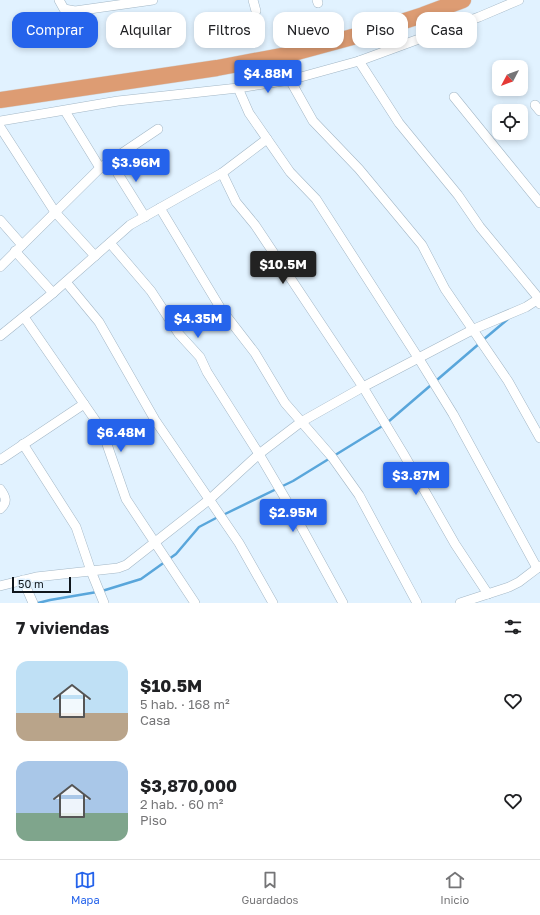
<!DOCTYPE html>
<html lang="es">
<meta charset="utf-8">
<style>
:root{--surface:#fff;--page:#f6f6f6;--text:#202124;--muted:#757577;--line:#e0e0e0;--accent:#2563eb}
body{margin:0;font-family:"Golos Text",sans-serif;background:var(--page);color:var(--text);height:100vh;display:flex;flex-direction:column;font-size:15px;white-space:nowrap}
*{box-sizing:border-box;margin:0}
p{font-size:13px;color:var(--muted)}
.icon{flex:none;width:22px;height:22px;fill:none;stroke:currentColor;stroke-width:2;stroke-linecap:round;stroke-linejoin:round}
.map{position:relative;height:603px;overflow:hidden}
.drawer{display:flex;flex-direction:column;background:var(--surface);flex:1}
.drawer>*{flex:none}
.guide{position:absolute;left:12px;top:12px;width:516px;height:36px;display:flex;gap:8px}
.needle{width:26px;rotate:229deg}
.controls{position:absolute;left:492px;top:60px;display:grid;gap:8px}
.controls a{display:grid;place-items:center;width:36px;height:36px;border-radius:8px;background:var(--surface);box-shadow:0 2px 6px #0003;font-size:20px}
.scale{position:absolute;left:12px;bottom:10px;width:59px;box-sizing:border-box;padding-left:4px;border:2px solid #0f161c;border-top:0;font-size:11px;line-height:14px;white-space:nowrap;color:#0f161c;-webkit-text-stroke:3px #e1f2ff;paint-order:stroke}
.price{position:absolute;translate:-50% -34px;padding:0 9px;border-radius:4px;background:var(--accent);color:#fff;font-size:13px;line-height:26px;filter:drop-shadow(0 1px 2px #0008)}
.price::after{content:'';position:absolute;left:50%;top:24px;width:12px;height:9px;margin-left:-6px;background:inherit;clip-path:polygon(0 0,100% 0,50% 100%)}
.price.on{background:#222;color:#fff}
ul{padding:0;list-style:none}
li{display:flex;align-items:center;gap:12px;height:100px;padding:0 16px}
li span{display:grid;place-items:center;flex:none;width:112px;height:80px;border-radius:12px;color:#555}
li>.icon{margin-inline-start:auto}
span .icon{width:48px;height:48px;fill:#fffc;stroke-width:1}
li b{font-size:17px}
h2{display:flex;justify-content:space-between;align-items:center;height:48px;padding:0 16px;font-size:17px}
.chip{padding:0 14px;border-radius:12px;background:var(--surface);box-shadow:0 2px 6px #0003;font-size:14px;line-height:36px}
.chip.on{background:var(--accent);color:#fff}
.tabs{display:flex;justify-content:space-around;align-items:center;height:56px;border-top:1px solid var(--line);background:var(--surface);font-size:11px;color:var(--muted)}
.tabs a{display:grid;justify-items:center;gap:2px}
.tabs .on{color:var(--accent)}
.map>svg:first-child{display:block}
</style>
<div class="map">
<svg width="540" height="603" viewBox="0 0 540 603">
<rect width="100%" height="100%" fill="#e1f2ff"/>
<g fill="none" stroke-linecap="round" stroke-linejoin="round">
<!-- stream -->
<g stroke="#59a6db" stroke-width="2.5">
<polyline points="483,340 508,319"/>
<polyline points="388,422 480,343"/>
<polyline points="223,515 293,481 384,425"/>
<polyline points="102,591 141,579 176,554 199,527 218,517"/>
<polyline points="38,603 50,600 97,592"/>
</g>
<defs>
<g id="street">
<polyline points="59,0 64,9 75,11 153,0"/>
<polyline points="253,0 256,11"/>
<polyline points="317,0 318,3"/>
<polyline points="359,61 399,123 458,195 480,227 536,295 540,304"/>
<polyline points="290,80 313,121 359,169 422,245 445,289 508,381 540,438"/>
<polyline points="238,88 249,113 290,172 316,199 419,359 453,414 537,568"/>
<polyline points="454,97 540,203"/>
<polyline points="535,105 540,111"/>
<polyline points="65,111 100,168"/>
<polyline points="0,121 118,101 238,88 290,80 359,61 479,17 519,0"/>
<polyline points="0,127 55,212 95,256"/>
<polyline points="110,161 145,217"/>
<polyline points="222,173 236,202 255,225 363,387 403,453 455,544 488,594"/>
<polyline points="160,208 221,309 255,353 285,403 332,457 359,495 417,603"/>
<polyline points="0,220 22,245"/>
<polyline points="110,243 151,291 179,334 200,357 207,372 259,454 292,510 343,603"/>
<polyline points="15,251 53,293"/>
<polyline points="0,267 100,168 158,129"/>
<polyline points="66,282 99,322 155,420 239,543 273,603"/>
<polyline points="24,317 102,430 126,499 195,603"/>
<polyline points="0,336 53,293 130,225 222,173 267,139"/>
<polyline points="23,444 76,527 91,571 104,603"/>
<polyline points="0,460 84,404"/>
<path d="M 0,489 C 6,497 8,502 0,509"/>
<polyline points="23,580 33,603"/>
<polyline points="0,586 36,577 118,568 126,565 210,499 259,454 301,422 363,387 474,329 526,307 540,298"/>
<polyline points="460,603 509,587 519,582 540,566"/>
</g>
<polyline id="highway" points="0,100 217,68 286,55 367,33 423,15 463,0"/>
</defs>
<!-- street casing -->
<use href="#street" stroke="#a3b7c6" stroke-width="10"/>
<!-- highway casing -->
<use href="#highway" stroke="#d4d5d6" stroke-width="17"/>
<!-- street -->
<use href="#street" stroke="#fff" stroke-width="9"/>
<!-- highway -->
<use href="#highway" stroke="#dd9c73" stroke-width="16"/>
</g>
</svg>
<div class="controls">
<a><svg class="needle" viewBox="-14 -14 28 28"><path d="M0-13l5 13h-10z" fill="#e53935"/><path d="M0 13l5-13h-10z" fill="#757577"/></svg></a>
<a><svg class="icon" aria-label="locate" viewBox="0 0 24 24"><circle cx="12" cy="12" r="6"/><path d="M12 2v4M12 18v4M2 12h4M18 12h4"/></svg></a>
</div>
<div class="scale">50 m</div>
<b class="price" style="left:268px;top:94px">$4.88M</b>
<b class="price" style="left:136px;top:183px">$3.96M</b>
<b class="price on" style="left:283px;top:285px">$10.5M</b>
<b class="price" style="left:198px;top:339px">$4.35M</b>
<b class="price" style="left:121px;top:453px">$6.48M</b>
<b class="price" style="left:416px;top:496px">$3.87M</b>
<b class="price" style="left:293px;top:533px">$2.95M</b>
<div class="guide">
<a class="chip on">Comprar</a>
<a class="chip">Alquilar</a>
<a class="chip">Filtros</a>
<a class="chip">Nuevo</a>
<a class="chip">Piso</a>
<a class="chip">Casa</a>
</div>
</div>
<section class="drawer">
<h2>7 viviendas<svg class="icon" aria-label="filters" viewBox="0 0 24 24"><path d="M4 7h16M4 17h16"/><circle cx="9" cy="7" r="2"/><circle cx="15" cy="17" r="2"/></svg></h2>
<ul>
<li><span style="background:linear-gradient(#bfe0f5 65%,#b9a48a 0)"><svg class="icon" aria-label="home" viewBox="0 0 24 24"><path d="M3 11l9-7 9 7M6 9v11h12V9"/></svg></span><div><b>$10.5M</b><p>5 hab. · 168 m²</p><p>Casa</p></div><svg class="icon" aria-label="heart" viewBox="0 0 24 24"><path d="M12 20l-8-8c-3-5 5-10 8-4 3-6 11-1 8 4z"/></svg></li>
<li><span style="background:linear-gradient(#a9c7e8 65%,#7fa58c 0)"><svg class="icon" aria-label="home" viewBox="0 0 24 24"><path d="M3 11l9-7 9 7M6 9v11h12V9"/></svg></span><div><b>$3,870,000</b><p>2 hab. · 60 m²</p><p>Piso</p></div><svg class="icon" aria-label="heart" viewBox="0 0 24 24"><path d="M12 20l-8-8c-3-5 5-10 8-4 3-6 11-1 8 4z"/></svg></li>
</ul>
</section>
<nav class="tabs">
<a class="on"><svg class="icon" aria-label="map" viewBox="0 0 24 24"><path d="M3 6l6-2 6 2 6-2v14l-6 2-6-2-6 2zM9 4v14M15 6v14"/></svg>Mapa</a>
<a><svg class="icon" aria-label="saved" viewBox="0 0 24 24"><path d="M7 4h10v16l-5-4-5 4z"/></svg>Guardados</a>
<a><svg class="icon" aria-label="home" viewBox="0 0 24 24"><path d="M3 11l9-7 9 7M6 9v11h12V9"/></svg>Inicio</a>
</nav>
